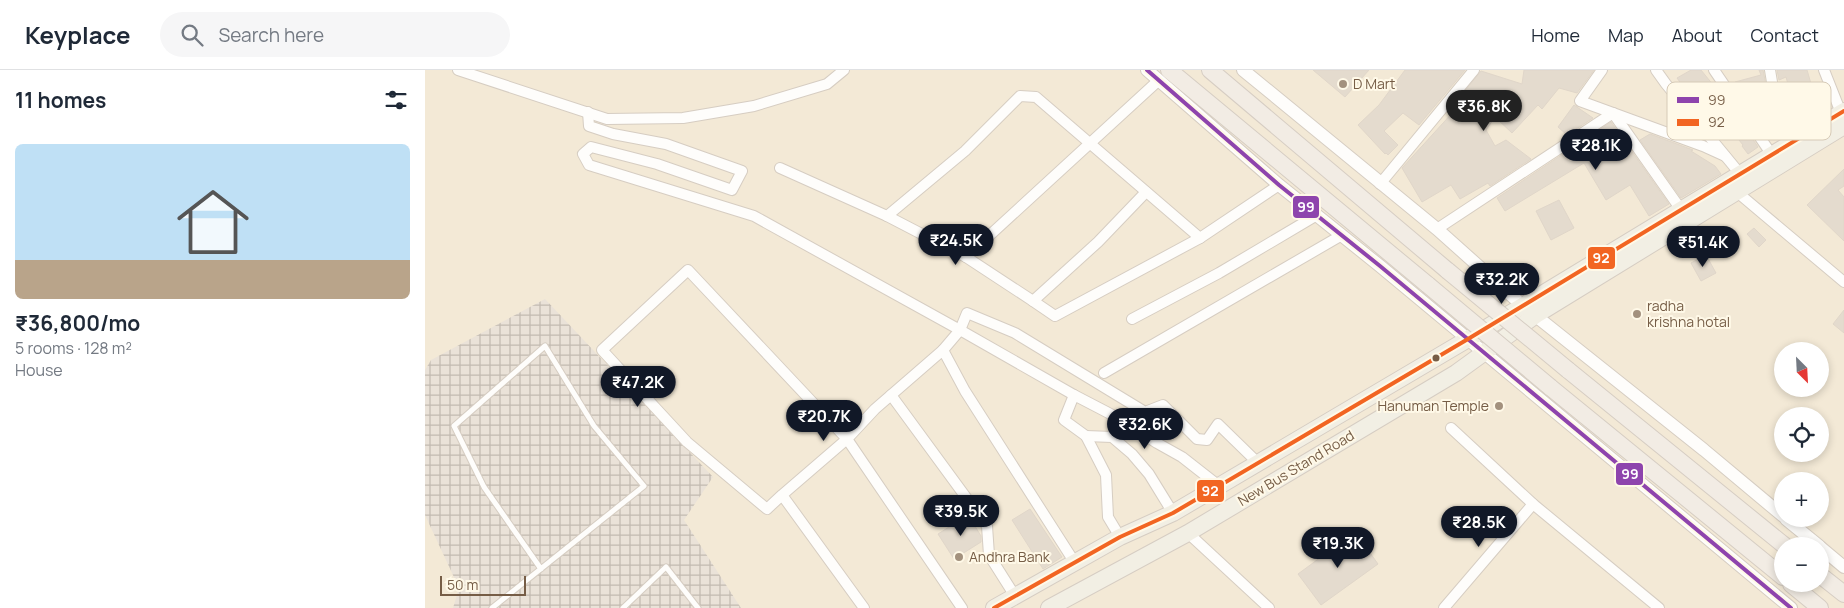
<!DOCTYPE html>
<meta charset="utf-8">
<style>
:root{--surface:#fff;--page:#f6f6f7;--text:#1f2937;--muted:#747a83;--line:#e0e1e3;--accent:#111827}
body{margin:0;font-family:Manrope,sans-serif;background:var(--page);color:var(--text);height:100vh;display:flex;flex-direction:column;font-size:19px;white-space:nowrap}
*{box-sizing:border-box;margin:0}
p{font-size:16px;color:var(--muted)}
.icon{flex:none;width:28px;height:28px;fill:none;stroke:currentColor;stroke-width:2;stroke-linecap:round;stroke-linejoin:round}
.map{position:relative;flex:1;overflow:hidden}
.panel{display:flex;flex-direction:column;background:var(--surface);width:425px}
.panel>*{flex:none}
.needle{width:32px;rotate:156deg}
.tools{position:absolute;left:1349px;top:272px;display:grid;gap:10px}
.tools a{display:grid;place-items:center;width:55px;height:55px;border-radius:50%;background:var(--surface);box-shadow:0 2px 8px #0003;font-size:25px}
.scale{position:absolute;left:15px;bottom:12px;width:86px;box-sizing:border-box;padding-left:5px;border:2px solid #765d46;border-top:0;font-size:14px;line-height:18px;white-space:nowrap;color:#765d46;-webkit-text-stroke:4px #fff9e8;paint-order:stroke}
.price{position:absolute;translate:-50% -42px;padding:0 11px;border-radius:18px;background:var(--accent);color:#fff;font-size:16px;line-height:32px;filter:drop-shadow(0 1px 2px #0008)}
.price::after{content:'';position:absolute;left:50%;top:30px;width:15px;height:11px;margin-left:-8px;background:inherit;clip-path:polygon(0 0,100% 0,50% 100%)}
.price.current{background:#222;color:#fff}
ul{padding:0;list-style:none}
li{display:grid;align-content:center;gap:10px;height:265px;padding:0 15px}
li+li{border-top:1px solid var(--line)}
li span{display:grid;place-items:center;height:155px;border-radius:8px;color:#555}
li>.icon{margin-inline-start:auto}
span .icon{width:90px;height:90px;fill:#fffc;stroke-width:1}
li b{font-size:21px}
h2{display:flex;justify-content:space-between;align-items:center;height:60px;padding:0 15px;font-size:21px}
header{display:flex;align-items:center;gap:30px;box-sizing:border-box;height:70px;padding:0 25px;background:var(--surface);border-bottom:1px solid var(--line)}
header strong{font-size:24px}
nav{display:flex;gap:28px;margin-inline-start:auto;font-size:18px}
.search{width:350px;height:45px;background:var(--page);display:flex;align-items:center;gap:12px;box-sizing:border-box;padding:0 18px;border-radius:28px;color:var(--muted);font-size:19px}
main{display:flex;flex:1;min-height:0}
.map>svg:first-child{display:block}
</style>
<header>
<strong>Keyplace</strong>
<div class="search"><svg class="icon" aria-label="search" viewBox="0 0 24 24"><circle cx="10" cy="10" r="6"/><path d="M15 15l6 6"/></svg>Search here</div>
<nav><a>Home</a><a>Map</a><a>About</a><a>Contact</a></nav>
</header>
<main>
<section class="panel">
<h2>11 homes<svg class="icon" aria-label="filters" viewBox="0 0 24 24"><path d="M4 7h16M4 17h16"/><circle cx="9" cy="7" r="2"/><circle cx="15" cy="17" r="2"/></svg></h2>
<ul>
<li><span style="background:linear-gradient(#bfe0f5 75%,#b9a48a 0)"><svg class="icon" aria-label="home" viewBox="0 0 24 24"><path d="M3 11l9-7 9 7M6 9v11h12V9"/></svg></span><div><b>₹36,800/mo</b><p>5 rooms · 128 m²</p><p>House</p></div></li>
</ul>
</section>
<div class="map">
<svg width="1419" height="538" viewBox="0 0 1419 538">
<defs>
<pattern id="industrial-grid" width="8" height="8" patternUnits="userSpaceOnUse" patternTransform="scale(1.25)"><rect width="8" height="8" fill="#eae2d8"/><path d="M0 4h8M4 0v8" fill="none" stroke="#c2bab1"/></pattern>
</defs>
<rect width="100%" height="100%" fill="#f7f2e7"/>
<!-- residential -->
<path fill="#f3e9d6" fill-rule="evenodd" d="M 0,0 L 1419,0 L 1419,538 L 0,538 ZM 1358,281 L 1395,281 L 1395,319 L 1358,319 ZM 1358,346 L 1395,346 L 1395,384 L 1358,384 ZM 1358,411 L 1395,411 L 1395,449 L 1358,449 ZM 1358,476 L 1395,476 L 1395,514 L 1358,514 Z"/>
<!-- industrial -->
<polygon fill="url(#industrial-grid)" points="120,229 288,407 259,450 316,538 28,538 34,518 0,445 0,300 6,290"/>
<!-- building -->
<g fill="#e4dbce" stroke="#e0d6c9">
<polygon points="888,0 944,0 920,27"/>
<polygon points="980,0 1040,0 994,55 978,43 959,61 973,75 963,85 961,83 960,84 933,55 954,35"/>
<polygon points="1099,0 1169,0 1152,23 1134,18 1117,39 1113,35 1087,63 1070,47 1061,60 1070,76 1081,70 1106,89 1065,116 1063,113 1035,129 1026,115 997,132 977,98 1029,41 1026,38 1056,1 1097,14"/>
<polygon points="1266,0 1276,0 1306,37 1333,77 1323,84 1317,76 1318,75 1301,54 1290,62 1277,47 1279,47 1271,37 1272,36 1252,8"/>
<polygon points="1334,0 1338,0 1342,20 1355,55 1338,59 1333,38 1326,40 1319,19 1312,21 1310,12 1336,5"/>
<polygon points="1352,0 1382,0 1395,44 1375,56 1361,7 1354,10"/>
<polygon points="1149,35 1168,48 1142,65 1133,57"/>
<polygon points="1186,52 1244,134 1224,146 1205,115 1181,130 1159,93 1080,141 1072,128"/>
<polygon points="1225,64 1268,80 1266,81 1290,96 1296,104 1256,128 1215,70"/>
<polygon points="1419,99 1419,116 1413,120 1419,127 1419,171 1382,135"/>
<polygon points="1134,130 1149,158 1126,170 1111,141"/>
<polygon points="1329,158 1341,170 1334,177 1322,164"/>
<polygon points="1281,185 1291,203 1276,211 1266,193"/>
<polygon points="1419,240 1419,263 1408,254"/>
<polygon points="605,439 637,487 618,499 587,450"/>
<polygon points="543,445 556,466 556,472 529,489 513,464"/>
<polygon points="930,462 953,494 896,535 873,504"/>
</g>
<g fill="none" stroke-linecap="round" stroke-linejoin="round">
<defs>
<g id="service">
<polyline points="67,538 219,416 169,356 120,276 29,356 59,417 116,499"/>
<polyline points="198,538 241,497 273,538"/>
</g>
<g id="minor">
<polyline points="33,0 182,49 258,48 329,36 402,14 419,0"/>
<polyline points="1177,0 1155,31 1278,76 1300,86"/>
<polyline points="1231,0 1241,14 1316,105"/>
<polyline points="1289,0 1347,85"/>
<polyline points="1345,0 1348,18 1369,71"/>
<polyline points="1399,0 1416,43"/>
<polyline points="163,42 164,56 188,64 241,74 317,101 307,120 232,94 166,77 158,84 164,95 329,146 535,260 518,280"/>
<polyline points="355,98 462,146 540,81 595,26 611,27 775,168 854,115"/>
<polyline points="955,114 1049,0"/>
<polyline points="721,122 673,172 608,231 630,246 775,168"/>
<polyline points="1312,122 1419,212"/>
<polyline points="462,146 541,187 608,231"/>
<polyline points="1012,159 1188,43 1257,141"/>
<polyline points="541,187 734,10"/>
<polyline points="707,249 794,203 892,145"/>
<polyline points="679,303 917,165"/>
<polyline points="466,325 562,456 564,485 590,526"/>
<polyline points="649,325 535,260 542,243 590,263 720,342 738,335 772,369 782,370 793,354 833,393"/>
<polyline points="1026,358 1108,434 1234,538"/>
<polyline points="661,366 687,367 707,384 724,404 748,443"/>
<polyline points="357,425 342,439 262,372 177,280 263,200 422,369 357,425 439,538"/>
<polyline points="763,463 844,538"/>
<polyline points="695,467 683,447 681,405 661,366 639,350 649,325 699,351 732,373 757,387 794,416"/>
<polyline points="537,538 422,369 450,339 518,280 540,321 650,493"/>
<polyline points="1019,538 1108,434"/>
</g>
<g id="tertiary">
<polyline points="722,0 854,115 955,196 1366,538"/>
<polyline points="818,0 1012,159 1097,235 1279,380 1358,446"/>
<polyline points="1361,449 1394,476"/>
<polyline points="1395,477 1419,497"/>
</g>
<g id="primary">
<polyline points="569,538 695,467 748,443 794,416 1043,269 1419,41"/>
<polyline points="624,538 763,463 1031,303 1111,245 1419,56"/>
</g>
<g id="trunk">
<polyline points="744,0 1003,215"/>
<polyline points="785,0 1023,201"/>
<polyline points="1143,300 1360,476"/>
<polyline points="1125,317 1358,507"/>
<polyline points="1395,505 1419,524"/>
<polyline points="1366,514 1395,538"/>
</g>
</defs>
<!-- service casing -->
<use href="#service" stroke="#d6cdc2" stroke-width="7"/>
<!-- minor casing -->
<use href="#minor" stroke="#d6cdc2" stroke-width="12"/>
<!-- tertiary casing -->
<use href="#tertiary" stroke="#d6cdc2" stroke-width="14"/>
<!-- primary casing -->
<use href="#primary" stroke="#d6cdc3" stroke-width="18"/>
<!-- trunk casing -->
<use href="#trunk" stroke="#d6cdc3" stroke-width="18"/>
<!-- service -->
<use href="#service" stroke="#fefdfb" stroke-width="5"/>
<!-- minor -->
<use href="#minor" stroke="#fefdfb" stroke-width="10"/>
<!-- tertiary -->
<use href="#tertiary" stroke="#fefdfb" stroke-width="12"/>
<!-- primary -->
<use href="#primary" stroke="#f2efe4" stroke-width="16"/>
<!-- trunk -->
<use href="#trunk" stroke="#f2ece4" stroke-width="16"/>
<defs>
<g id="trunk-bridge">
<polyline points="1023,201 1143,300"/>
<polyline points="1003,215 1125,317"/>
</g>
</defs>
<!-- trunk-bridge casing -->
<use href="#trunk-bridge" stroke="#d6cdc3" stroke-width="18" stroke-linecap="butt"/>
<!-- trunk-bridge -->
<use href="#trunk-bridge" stroke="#f2ece4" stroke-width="16"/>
<defs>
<polyline id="bus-1" points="722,0 854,115 955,196 1366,538"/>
<polyline id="bus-2" points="569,538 695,467 748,443 794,416 1043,269 1419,41"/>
</defs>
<!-- bus-1 casing -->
<use href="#bus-1" stroke="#fff9e8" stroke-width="8"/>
<!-- bus-2 casing -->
<use href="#bus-2" stroke="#fff9e8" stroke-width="8"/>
<!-- bus-1 -->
<use href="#bus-1" stroke="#8e44ad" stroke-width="4"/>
<!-- bus-2 -->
<use href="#bus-2" stroke="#f26522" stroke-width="4"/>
</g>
<!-- markers -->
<g fill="#a3917e" stroke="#fff9e8" stroke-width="2">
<circle cx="918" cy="14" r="5"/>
<circle cx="1212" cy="244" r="5"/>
<circle cx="1074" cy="336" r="5"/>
<circle cx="534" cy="487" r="5"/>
</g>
<circle fill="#765d46" stroke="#fff9e8" stroke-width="2" cx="1011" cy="288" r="4.5"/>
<g text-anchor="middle" stroke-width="4" stroke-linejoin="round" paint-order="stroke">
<!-- poi labels -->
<g font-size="14" fill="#765d46" stroke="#fff9e8" text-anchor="start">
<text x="928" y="19">D Mart</text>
<text x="1222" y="241">radha<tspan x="1222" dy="16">krishna hotal</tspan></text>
<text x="1064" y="341" text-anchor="end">Hanuman Temple</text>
<text x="544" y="492">Andhra Bank</text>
</g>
<!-- street labels -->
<g font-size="14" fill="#765d46" stroke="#fff9e8">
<text transform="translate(871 398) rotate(-31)" y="5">New Bus Stand Road</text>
</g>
</g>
<!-- legend -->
<rect x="1242" y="12" width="164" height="58" rx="8" fill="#fff9e8" stroke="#d6cab7" stroke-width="1"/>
<rect x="1252" y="27" width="22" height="6" fill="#8e44ad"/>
<rect x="1252" y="49" width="22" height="7" fill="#f26522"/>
<g font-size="14" fill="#765d46">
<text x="1283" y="35">99</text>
<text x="1283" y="57">92</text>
</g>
<g stroke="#fff9e8" stroke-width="2">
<rect x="867" y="125" width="28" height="24" rx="5" fill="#8e44ad"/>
<rect x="1162" y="176" width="29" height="24" rx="5" fill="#f26522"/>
<rect x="1190" y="392" width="29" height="24" rx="5" fill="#8e44ad"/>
<rect x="771" y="409" width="29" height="24" rx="5" fill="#f26522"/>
</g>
<g font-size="14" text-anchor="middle" font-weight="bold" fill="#fff">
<text x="881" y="142">99</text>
<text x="1176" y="193">92</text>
<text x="1205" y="409">99</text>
<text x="785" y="426">92</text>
</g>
</svg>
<div class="tools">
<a><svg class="needle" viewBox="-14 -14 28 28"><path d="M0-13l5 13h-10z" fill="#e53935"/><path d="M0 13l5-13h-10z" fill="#747a83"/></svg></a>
<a><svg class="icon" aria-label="locate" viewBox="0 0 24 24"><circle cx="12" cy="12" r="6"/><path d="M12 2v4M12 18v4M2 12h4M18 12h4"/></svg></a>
<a>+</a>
<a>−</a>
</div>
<div class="scale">50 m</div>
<b class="price current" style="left:1059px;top:62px">₹36.8K</b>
<b class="price" style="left:1171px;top:101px">₹28.1K</b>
<b class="price" style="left:531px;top:196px">₹24.5K</b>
<b class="price" style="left:1278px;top:198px">₹51.4K</b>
<b class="price" style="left:1077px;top:235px">₹32.2K</b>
<b class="price" style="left:213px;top:338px">₹47.2K</b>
<b class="price" style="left:399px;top:372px">₹20.7K</b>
<b class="price" style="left:720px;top:380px">₹32.6K</b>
<b class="price" style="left:536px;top:467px">₹39.5K</b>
<b class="price" style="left:1054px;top:478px">₹28.5K</b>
<b class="price" style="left:913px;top:499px">₹19.3K</b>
</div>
</main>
